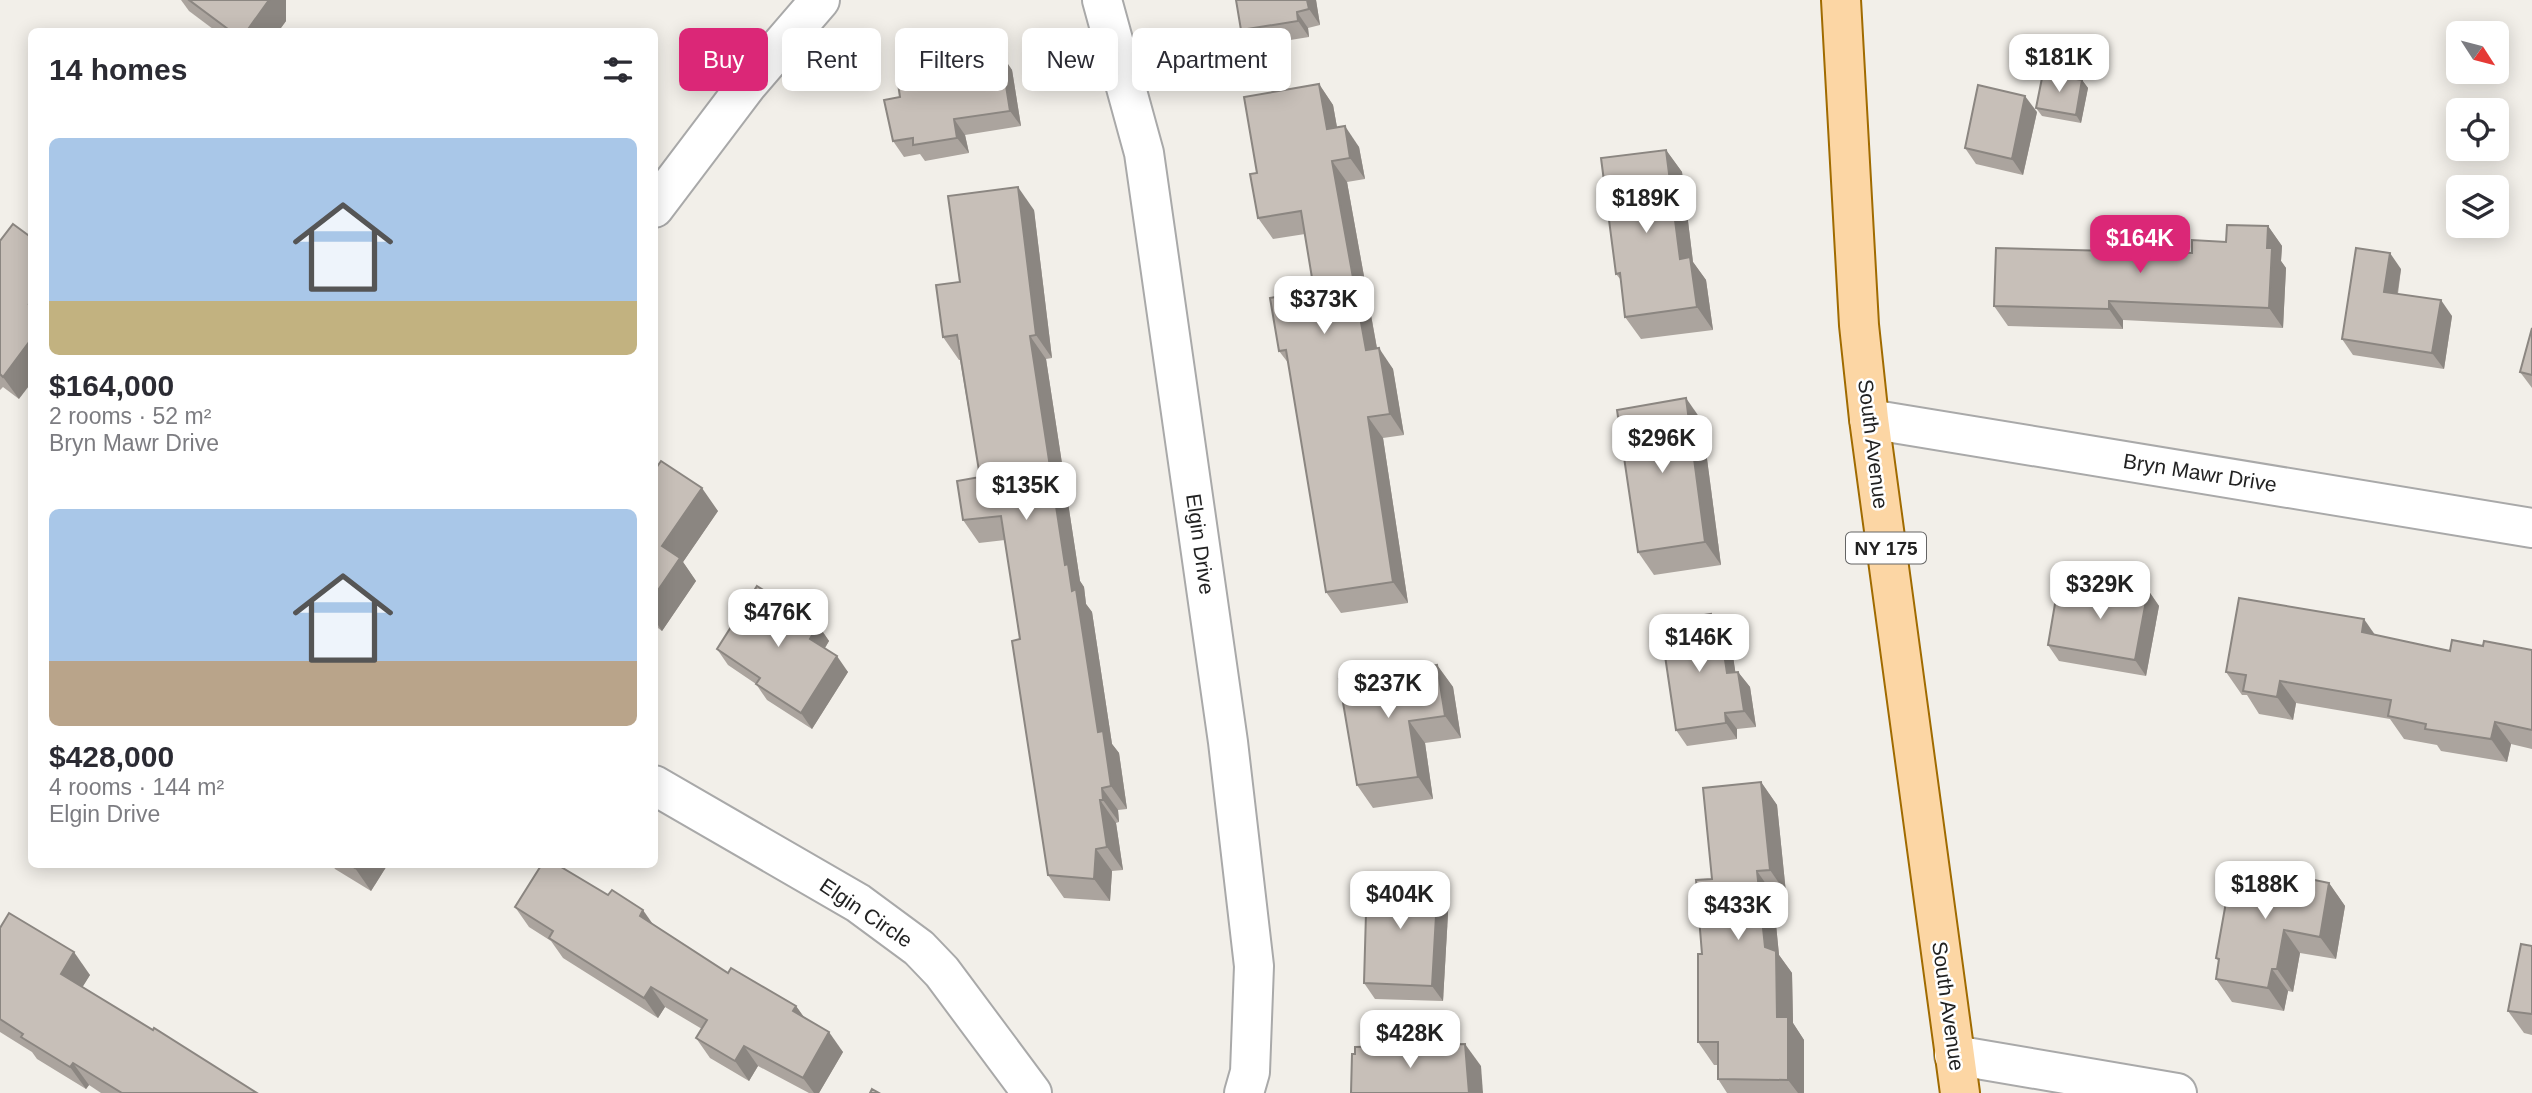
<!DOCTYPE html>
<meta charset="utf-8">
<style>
:root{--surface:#fff;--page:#f7f7f7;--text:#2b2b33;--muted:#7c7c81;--accent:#db2777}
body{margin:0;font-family:Helvetica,sans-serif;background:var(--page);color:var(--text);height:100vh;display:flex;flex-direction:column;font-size:26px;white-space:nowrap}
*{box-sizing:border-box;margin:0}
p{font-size:23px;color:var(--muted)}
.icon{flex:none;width:38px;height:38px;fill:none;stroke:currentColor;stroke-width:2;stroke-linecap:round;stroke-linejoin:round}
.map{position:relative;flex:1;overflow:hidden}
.panel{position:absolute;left:28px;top:28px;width:630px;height:840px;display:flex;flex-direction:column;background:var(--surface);border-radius:10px;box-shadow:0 4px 18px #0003}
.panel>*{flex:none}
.hud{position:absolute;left:679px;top:28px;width:665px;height:63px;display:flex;gap:14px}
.needle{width:46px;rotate:126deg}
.buttons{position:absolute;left:2446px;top:21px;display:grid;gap:14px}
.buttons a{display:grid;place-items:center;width:63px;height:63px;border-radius:10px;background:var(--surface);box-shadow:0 4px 18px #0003;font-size:35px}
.price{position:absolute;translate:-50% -60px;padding:0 16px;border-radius:14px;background:#fff;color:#222;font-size:23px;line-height:46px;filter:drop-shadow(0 2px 4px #0008)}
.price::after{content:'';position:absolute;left:50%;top:42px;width:21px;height:16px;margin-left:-10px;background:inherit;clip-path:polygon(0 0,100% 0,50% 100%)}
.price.current{background:var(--accent);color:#fff}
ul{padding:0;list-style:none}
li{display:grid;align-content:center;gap:14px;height:371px;padding:0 21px}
li span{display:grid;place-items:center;height:217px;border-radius:10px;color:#555}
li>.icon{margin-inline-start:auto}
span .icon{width:126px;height:126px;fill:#fffc;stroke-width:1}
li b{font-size:30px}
h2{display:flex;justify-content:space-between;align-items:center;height:84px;padding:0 21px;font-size:30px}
.chip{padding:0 24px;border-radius:10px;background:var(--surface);box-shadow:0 4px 18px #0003;font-size:24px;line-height:63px}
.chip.current{background:var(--accent);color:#fff}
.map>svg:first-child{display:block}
</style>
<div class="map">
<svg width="2532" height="1093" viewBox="0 0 2532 1093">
<rect width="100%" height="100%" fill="#f2efe9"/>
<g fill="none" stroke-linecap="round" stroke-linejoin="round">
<defs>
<g id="minor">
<polyline points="1102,0 1144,153 1228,742 1254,966 1250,1072 1244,1093"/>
<polyline points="654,208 747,85 820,0"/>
<polyline points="1869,419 2532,528"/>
<polyline points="654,785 858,903 919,948 942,972 1032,1093"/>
<polyline points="1954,1055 2177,1093"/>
</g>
<polyline id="major" points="1841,0 1859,325 1869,419 1960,1093"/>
</defs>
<!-- minor casing -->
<use href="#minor" stroke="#a9a9a9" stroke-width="42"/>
<!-- major casing -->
<use href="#major" stroke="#a06b00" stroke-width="42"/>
<!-- minor -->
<use href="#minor" stroke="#fff" stroke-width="38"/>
<!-- major -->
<use href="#major" stroke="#fcd6a4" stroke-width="38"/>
</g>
<!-- wall -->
<g fill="#aba49e">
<polygon points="181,0 286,0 286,21 278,32 217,32 189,11"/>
<polygon points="1316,0 1320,25 1308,28 1309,37 1252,46 1241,30"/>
<polygon points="1001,54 1012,70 1021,126 965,135 969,153 925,161 920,154 904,157 893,141 939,71"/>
<polygon points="2082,80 2088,88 2081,123 2042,116 2036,108"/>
<polygon points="1319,84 1333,105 1337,127 1359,147 1365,179 1347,182 1377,348 1393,369 1404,435 1383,438 1408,603 1341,613 1326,592 1289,364 1279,351 1314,290 1305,234 1273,239 1258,218 1257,173"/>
<polygon points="2037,112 2023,175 1976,164 1965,148"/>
<polygon points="1666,150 1682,172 1693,262 1706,280 1713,330 1641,339 1625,317 1621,280 1616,274"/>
<polygon points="1034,210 1052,358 1046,359 1080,581 1084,587 1086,604 1092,612 1112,744 1119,753 1127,809 1118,810 1119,822 1116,823 1123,870 1112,871 1110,901 1064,898 1048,875 1020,639 1005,540 979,543 963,520 980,477 960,360 959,360 943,337 960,282"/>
<polygon points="2268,226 2282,246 2281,261 2286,268 2283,328 2123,320 2123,329 2008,326 1994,306 2192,253"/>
<polygon points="0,241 19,399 3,387 0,390"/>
<polygon points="2401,269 2398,294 2452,316 2444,369 2353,355 2342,339"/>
<polygon points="2532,328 2532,388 2520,372"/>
<polygon points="1702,421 1721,565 1654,575 1638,552"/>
<polygon points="654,471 718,511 683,562 696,581 662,631 654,625"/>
<polygon points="2148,590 2159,606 2146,676 2059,661 2048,645 2092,599"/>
<polygon points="818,625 829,641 825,648 848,672 812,729 767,700 756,684 728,665 717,649"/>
<polygon points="1723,630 1725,644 1733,656 1735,672 1738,672 1750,687 1756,727 1737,729 1737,739 1687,746 1676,730"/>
<polygon points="2375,635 2450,651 2483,646 2532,650 2532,749 2511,744 2507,762 2441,751 2437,745 2404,739 2390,719 2296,703 2293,720 2259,714 2247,695 2242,695 2226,672"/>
<polygon points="1437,665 1453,687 1461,738 1425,743 1433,799 1373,808 1357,785"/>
<polygon points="1761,782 1777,805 1786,893 1773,894 1779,955 1792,973 1793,1023 1804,1040 1804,1093 1727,1093 1718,1079 1718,1065 1714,1065 1698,1042 1702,954 1712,879"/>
<polygon points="332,864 388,864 371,891 335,869"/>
<polygon points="1438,880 1449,896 1443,1001 1375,999 1364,983"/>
<polygon points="2329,883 2345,906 2336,959 2300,953 2293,992 2288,991 2284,1011 2232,1002 2216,979 2219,961 2216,958"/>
<polygon points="515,907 652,924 728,973 796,1006 804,1017 843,1052 819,1093 809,1093 758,1066 749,1081 710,1058 696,1038 702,1029 665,1007 658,1018 563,958 551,941 529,927"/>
<polygon points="0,928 90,975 82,987 257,1093 101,1093 89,1085 86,1089 37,1059 32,1052 0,1032"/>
<polygon points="2532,946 2532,1035 2524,1033 2508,1011"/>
</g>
<!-- shaded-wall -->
<g fill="#8b8681">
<polygon points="269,0 286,0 286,21 278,32 246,32"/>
<polygon points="1307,0 1316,0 1320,25 1309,9"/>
<polygon points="1297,12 1308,28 1309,37 1298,21"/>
<polygon points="1001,54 1012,70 1021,126 1010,111"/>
<polygon points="2082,80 2088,88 2081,123 2076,115"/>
<polygon points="1319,84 1333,105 1341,150 1327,129"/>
<polygon points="2025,96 2037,112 2023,175 2012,159"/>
<polygon points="954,119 965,135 969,153 957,138"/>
<polygon points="1345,126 1359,147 1365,179 1350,158"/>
<polygon points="1666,150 1682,172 1693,262 1706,280 1713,330 1697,307 1680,259"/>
<polygon points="1332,161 1347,182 1381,371 1366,350"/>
<polygon points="1018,187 1034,210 1052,358 1036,335"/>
<polygon points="2268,226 2282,246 2281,261 2286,268 2283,328 2269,308 2267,248"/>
<polygon points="2390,253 2401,269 2395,308 2384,292"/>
<polygon points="2441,300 2452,316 2444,369 2432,353"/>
<polygon points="2109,301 2123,320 2123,329 2109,309"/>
<polygon points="1030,336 1046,359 1080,581 1084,587 1086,604 1092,612 1112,744 1119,753 1127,809 1111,786 1098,732 1072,591 1065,565"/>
<polygon points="32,338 32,382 19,399 3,377"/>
<polygon points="1379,348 1393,369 1404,435 1390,414"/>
<polygon points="1686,398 1702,421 1721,565 1705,542"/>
<polygon points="1368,417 1383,438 1408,603 1393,582"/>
<polygon points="702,488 718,511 683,562 696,581 662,631 654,619 654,596 662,546"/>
<polygon points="2148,590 2159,606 2146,676 2135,660"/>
<polygon points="1711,614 1723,630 1725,644 1733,656 1738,689 1727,673 1716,641"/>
<polygon points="2364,619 2380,642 2362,632"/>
<polygon points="818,625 829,641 821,654 810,639"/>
<polygon points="837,656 848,672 812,729 801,713"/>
<polygon points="1437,665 1453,687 1461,738 1445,716"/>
<polygon points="1738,672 1750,687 1756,727 1744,711"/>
<polygon points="2280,681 2296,703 2293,720 2277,697"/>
<polygon points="1725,713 1737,729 1737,739 1726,723"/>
<polygon points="1409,721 1425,743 1433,799 1418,777"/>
<polygon points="2495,722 2511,744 2507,762 2491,739"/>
<polygon points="1761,782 1777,805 1786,893 1770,870"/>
<polygon points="1102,788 1118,810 1119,822 1103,800"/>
<polygon points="1100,800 1116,823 1123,870 1107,847"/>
<polygon points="1096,849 1112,871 1110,901 1094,879"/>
<polygon points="357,864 388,864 371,891 355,868"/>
<polygon points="1757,871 1773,894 1779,955 1792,973 1793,1023 1804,1040 1804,1093 1798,1093 1788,1080 1765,947"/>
<polygon points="1438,880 1449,896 1443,1001 1432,986"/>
<polygon points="2329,883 2345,906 2336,959 2320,937"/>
<polygon points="643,910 657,930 640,916"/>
<polygon points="2284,930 2300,953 2293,992 2277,969"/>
<polygon points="74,952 90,975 77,996 61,974"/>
<polygon points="2272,969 2288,991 2284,1011 2268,988"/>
<polygon points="651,987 665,1007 658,1018 644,998"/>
<polygon points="796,1006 810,1026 793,1011"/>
<polygon points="829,1032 843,1052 819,1093 814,1093 803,1078"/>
<polygon points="1465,1044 1481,1066 1483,1093 1469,1093"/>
<polygon points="744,1046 758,1066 749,1081 735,1061"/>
<polygon points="73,1063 89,1085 86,1089 70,1067"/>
</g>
<!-- building -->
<g fill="#c7bfb8" stroke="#8b8681" stroke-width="2">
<polygon points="189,0 269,0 246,32 232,32"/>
<polygon points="1236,0 1307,0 1309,9 1297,12 1298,21 1241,30"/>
<polygon points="1001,54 1010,111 954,119 957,138 913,145 913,138 893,141 884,100 900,97 897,77 939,71 938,64"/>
<polygon points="2043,73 2082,80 2076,115 2036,108"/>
<polygon points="1319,84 1327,129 1345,126 1350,158 1332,161 1366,350 1379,348 1390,414 1368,417 1393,582 1326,592 1286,350 1279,351 1270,298 1314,290 1301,211 1258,218 1250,174 1257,173 1244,97"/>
<polygon points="1978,85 2025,96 2012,159 1965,148"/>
<polygon points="1666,150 1680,259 1690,257 1697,307 1625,317 1620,273 1616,274 1601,158"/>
<polygon points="1018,187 1036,335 1030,336 1065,565 1068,564 1072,591 1076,589 1098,732 1103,731 1111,786 1102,788 1103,800 1100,800 1107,847 1096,849 1094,879 1048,875 1012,641 1020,639 1001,516 963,520 957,481 980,477 957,335 943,337 936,285 960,282 948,196"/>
<polygon points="13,224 32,238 32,301 29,304 32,306 32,338 3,377 0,374 0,241"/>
<polygon points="2227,225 2268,226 2267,248 2272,248 2269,308 2109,301 2109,309 1994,306 1996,248 2192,253 2192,240 2226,242"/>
<polygon points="2356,248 2390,253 2384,292 2441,300 2432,353 2342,339"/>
<polygon points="2532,328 2532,375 2520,372"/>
<polygon points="1686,398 1705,542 1638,552 1617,410"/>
<polygon points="661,461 702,488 662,546 680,558 654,596 654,471"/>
<polygon points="2095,581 2148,590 2135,660 2048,645 2057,592 2092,599"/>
<polygon points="757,586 818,625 810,639 837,656 801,713 756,684 760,678 717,649"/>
<polygon points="2239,598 2364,619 2362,632 2450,651 2452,640 2483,646 2484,641 2532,650 2532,730 2495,722 2491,739 2425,729 2426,724 2388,716 2391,700 2280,681 2277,697 2243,691 2246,675 2226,672"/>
<polygon points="1711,614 1716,641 1722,640 1727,673 1738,672 1744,711 1725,713 1726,723 1676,730 1660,622"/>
<polygon points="1437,665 1445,716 1409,721 1418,777 1357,785 1339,679"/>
<polygon points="1761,782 1770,870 1757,871 1765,947 1776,951 1777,1017 1788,1017 1788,1080 1718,1079 1718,1042 1698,1042 1698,954 1702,954 1696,880 1712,879 1703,788"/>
<polygon points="2233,863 2329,883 2320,937 2284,930 2277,969 2272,969 2268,988 2216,979 2219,959 2216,958"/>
<polygon points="349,864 357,864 355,868"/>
<polygon points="542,864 556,864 608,895 612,890 643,910 640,916 728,973 731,968 796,1006 793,1011 829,1032 803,1078 744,1046 735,1061 696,1038 707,1020 651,987 644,998 549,938 553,931 515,907"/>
<polygon points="1367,878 1438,880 1432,986 1364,983"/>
<polygon points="9,913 74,952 61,974 153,1030 154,1028 257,1093 122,1093 73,1063 70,1067 21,1037 23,1034 0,1019 0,928"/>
<polygon points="2521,944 2532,946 2532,1014 2508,1011"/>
<polygon points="1465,1044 1469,1093 1351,1093 1352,1054 1355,1054 1355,1047"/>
<polygon points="872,1089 879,1093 870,1093"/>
</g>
<g text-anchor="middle" stroke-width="5" stroke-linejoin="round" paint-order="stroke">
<!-- shield labels -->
<rect fill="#fff" stroke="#646464" stroke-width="2" x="1846" y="532.5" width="80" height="31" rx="5"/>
<g font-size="19" font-weight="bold" fill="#222">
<text x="1886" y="555">NY 175</text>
</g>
<!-- street labels -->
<g font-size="21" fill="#222" stroke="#fff">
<text transform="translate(1873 444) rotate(83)" y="7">South Avenue</text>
<text transform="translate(2200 473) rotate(9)" y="7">Bryn Mawr Drive</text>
<text transform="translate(1200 544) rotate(82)" y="7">Elgin Drive</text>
<text transform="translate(866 913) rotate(34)" y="7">Elgin Circle</text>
<text transform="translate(1948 1006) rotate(82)" y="7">South Avenue</text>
</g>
</g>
</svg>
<div class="buttons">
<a><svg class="needle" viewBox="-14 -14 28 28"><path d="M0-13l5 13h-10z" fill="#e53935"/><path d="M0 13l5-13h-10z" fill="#7c7c81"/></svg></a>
<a><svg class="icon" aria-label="locate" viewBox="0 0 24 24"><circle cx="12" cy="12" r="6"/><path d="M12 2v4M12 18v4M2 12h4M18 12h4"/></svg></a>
<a><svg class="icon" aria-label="layers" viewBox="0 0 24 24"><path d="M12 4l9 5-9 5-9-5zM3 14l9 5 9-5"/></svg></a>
</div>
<b class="price" style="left:2059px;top:94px">$181K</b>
<b class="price" style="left:1646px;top:235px">$189K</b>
<b class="price current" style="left:2140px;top:275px">$164K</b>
<b class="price" style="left:1324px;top:336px">$373K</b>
<b class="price" style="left:1662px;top:475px">$296K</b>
<b class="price" style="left:1026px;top:522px">$135K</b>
<b class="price" style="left:2100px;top:621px">$329K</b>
<b class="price" style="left:778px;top:649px">$476K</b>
<b class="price" style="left:1699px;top:674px">$146K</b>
<b class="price" style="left:1388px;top:720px">$237K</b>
<b class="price" style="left:2265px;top:921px">$188K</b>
<b class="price" style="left:1400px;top:931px">$404K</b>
<b class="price" style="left:1738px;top:942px">$433K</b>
<b class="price" style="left:1410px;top:1070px">$428K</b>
<div class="hud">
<a class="chip current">Buy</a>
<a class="chip">Rent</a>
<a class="chip">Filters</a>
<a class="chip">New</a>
<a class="chip">Apartment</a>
</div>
<section class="panel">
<h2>14 homes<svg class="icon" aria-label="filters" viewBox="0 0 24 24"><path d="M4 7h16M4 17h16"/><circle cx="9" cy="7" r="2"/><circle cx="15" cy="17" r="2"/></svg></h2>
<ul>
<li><span style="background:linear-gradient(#a9c7e8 75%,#c2b280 0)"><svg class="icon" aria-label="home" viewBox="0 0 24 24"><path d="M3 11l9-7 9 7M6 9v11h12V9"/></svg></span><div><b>$164,000</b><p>2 rooms · 52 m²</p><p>Bryn Mawr Drive</p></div></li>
<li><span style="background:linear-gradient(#a9c7e8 70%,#b9a48a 0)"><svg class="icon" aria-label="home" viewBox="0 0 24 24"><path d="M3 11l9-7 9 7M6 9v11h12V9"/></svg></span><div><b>$428,000</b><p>4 rooms · 144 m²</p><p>Elgin Drive</p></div></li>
</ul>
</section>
</div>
